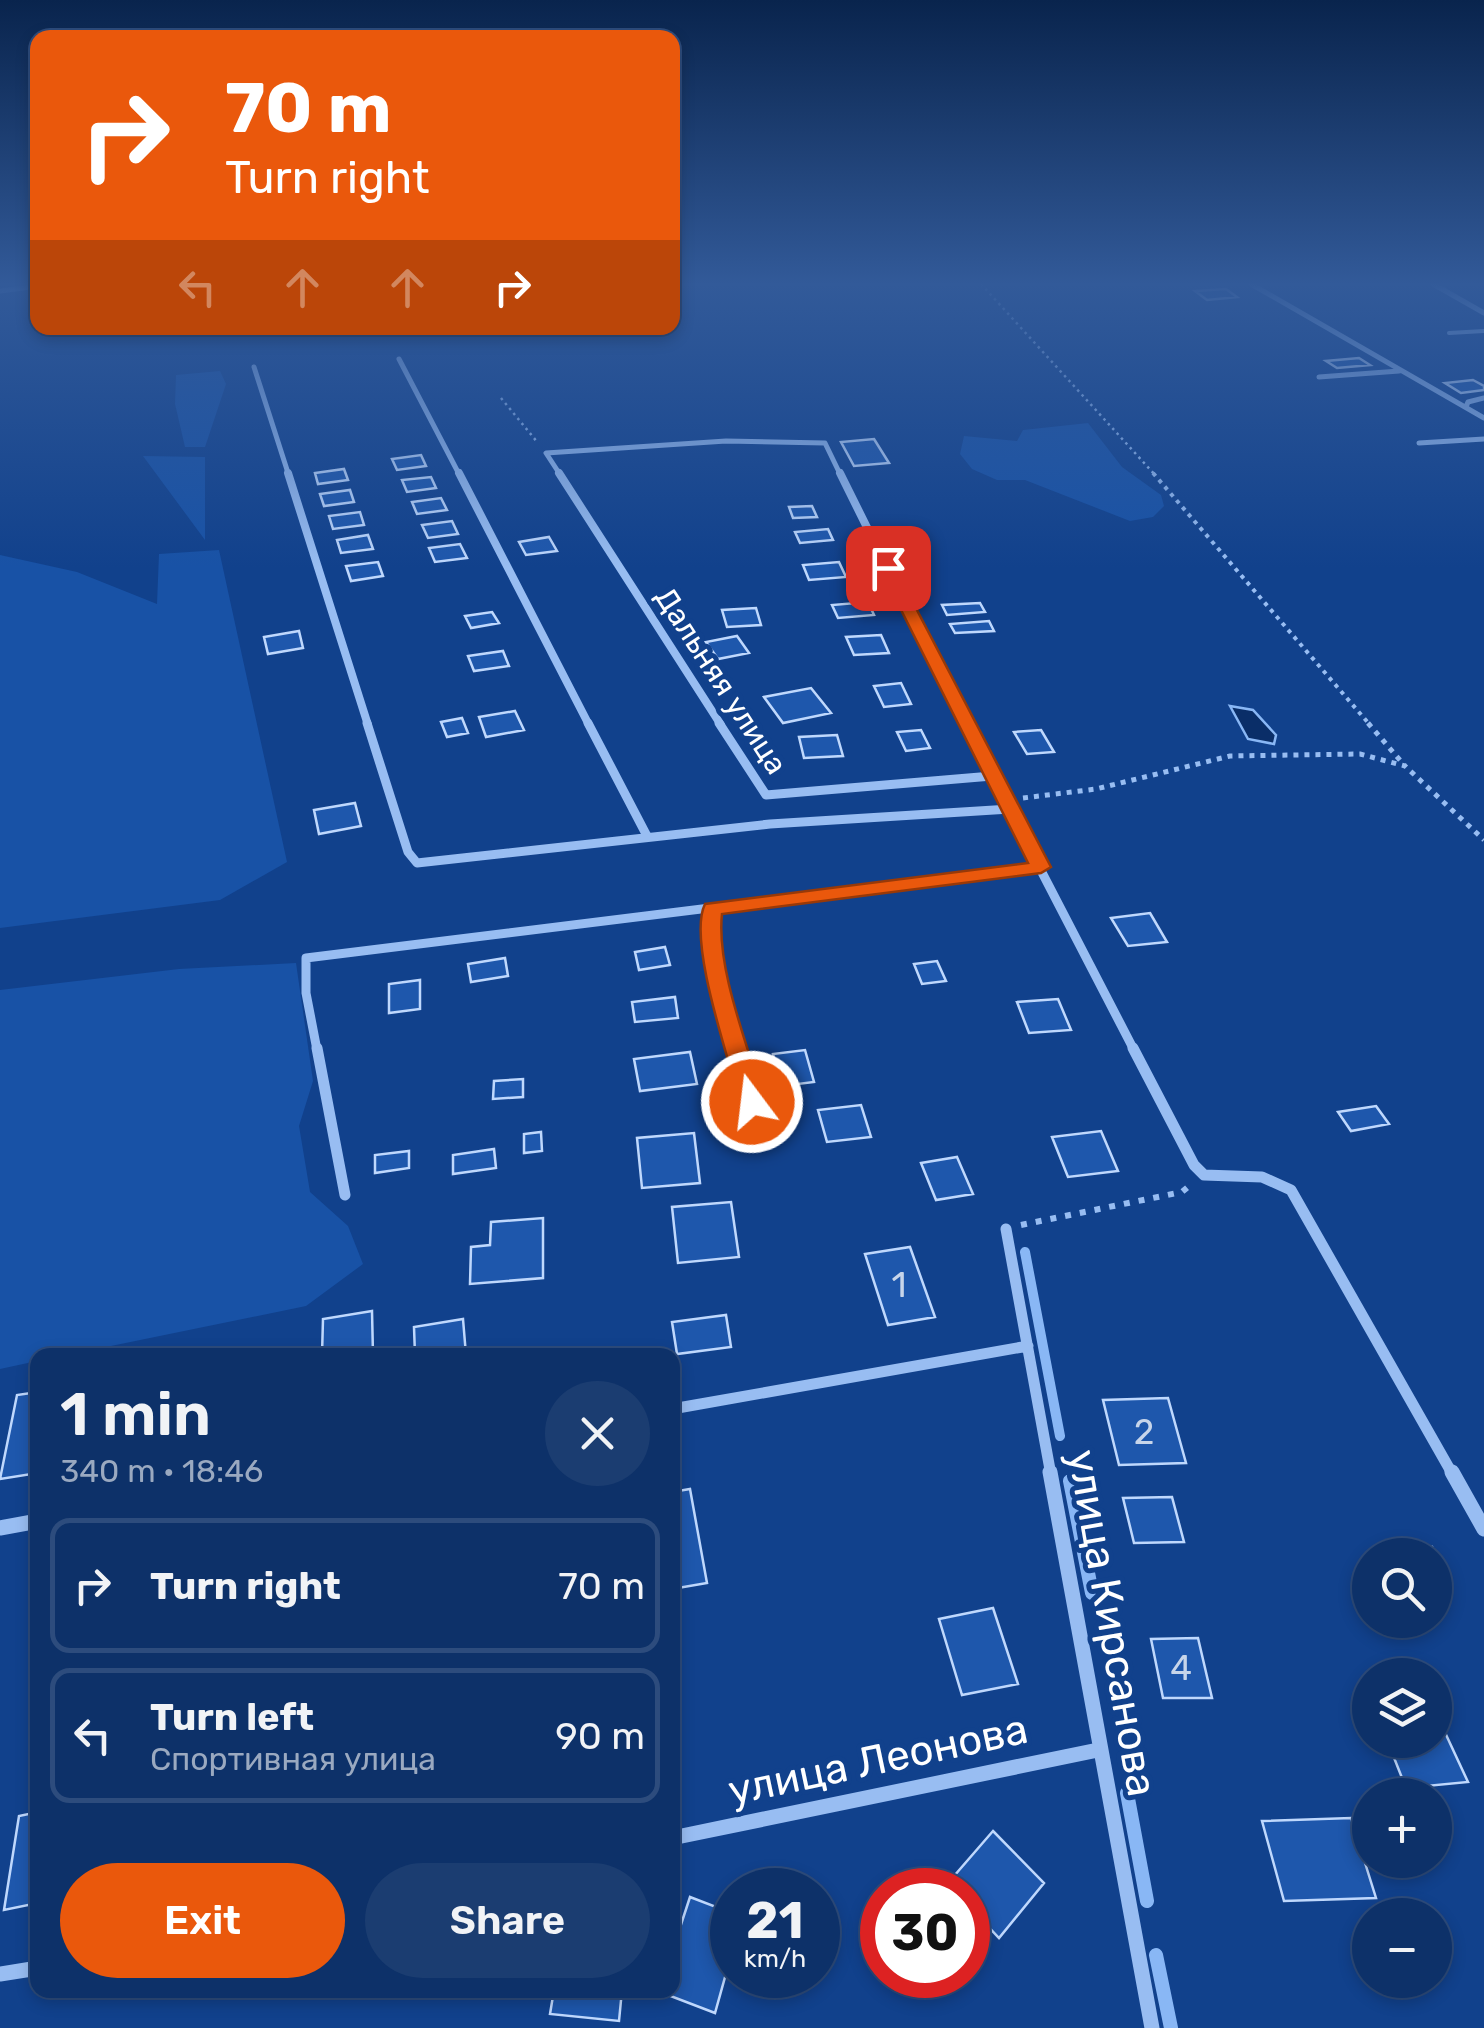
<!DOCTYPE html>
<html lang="en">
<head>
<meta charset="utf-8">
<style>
  body { margin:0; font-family:Rubik,sans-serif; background:#1b3d71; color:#f1f3f6; height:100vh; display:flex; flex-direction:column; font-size:38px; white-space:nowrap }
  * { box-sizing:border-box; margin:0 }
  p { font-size:32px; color:#9aa9c0 }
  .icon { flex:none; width:55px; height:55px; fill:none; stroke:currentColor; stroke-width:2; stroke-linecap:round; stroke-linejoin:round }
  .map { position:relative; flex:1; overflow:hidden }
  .side { position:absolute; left:30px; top:1348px; width:650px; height:650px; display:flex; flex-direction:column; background:#0d3169; border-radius:20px; box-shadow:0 5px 15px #0003,0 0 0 2px #2d4c7d }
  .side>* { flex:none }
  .banner { position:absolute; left:30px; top:30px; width:650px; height:305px; border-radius:20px; box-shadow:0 5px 15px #0003,0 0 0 2px #2d4c7d; background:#ea580c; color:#fff; overflow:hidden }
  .controls { position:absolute; left:1352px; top:1538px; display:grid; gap:20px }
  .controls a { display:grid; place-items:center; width:100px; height:100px; border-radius:50%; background:#0d3169; box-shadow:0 5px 15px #0003,0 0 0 2px #2d4c7d; font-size:50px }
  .speed { position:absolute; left:710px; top:1868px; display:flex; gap:20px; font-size:50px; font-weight:700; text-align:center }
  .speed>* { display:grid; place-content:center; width:130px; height:130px; border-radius:50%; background:#0d3169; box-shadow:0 5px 15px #0003,0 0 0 2px #2d4c7d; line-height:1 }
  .speed small { font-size:25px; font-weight:400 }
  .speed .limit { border:15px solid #d22; background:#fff; color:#111 }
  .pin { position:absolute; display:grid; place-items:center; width:85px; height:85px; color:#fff; margin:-42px; border-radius:20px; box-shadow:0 5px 15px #0006 }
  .me { position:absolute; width:110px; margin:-55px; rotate:345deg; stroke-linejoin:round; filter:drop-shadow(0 0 8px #0008) }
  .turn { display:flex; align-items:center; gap:35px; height:210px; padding:0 30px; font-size:45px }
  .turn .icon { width:130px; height:130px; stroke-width:2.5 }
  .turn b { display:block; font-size:70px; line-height:85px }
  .lanes { display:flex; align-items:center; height:95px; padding:0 30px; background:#0003; justify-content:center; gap:50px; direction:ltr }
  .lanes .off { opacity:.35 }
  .round { display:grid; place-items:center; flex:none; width:105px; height:105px; border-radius:52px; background:#1b3d71 }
  .head { display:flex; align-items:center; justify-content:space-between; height:170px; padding:0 30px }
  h1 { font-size:60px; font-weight:600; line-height:75px }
  .action { display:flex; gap:20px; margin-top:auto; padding:20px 30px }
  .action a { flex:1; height:115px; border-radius:60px; background:#ea580c; color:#fff; font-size:40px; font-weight:600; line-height:115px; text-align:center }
  .action a+a { background:#1b3d71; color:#f1f3f6 }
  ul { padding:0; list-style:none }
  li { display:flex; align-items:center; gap:30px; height:135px; margin:0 20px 15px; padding:0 10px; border:5px solid #2d4c7d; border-radius:20px }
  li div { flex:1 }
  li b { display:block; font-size:38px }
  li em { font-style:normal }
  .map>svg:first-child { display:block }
</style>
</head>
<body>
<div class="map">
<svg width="1484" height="2028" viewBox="0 0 1484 2028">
  <rect width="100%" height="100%" fill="#11418c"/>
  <path fill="#1852a6" d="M220,371L226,384L205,447H185L175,404L176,375Z
    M1088,423L1122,467L1161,495L1164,506L1153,517L1130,521L1025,480H997L972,469L960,454L964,436L1017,441L1023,430Z
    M143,456L205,457V540Z
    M219,550L287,862L220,900L0,928V555L77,572L157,604L159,554Z
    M296,963L313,1081L299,1126L310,1192L348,1226L363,1264L306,1306L67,1355H38L37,1361L0,1369V990L179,969Z"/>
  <path fill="#0a2e68" stroke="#89b7f5" stroke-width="2.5" d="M1230,706L1253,710L1276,735L1274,744L1248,739Z"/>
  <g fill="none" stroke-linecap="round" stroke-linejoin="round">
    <path stroke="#89b7f5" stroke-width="5" d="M0,291L38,286"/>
    <path stroke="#89b7f5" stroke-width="10" d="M1025,1252L1060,1436"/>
    <path stroke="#89b7f5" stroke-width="14" d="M1070,1481L1092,1593
      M1127,1793L1147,1901
      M1156,1955L1171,2028"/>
  </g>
  <path fill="#1e57ac" stroke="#bfd8fd" stroke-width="2.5" d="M1226,289L1237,297L1207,300L1195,291Z
    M1359,358L1370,365L1337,368L1326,361Z
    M1473,380L1484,386V390L1461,393L1445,383Z
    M874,439L889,463L854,466L841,442Z
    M421,455L426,466L397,470L392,459Z
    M344,469L348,480L318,484L315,473Z
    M431,477L436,488L407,492L402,480Z
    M350,490L354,502L324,506L320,494Z
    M441,498L447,510L417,514L412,502Z
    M812,506L817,517L793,518L789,507Z
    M360,512L364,525L333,529L329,516Z
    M452,521L458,534L428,538L422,525Z
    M828,529L833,540L800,543L795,532Z
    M368,535L373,549L341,553L337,540Z
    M549,537L557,551L526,555L519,542Z
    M460,544L467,558L435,562L429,548Z
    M378,562L383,576L351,581L346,566Z
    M839,562L846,577L809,580L803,565Z
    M868,602L874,615L838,618L832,605Z
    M980,603L985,612L947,615L942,605Z
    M756,608L761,625L727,627L722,610Z
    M492,612L499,623L471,628L465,616Z
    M989,621L994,631L955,633L950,624Z
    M299,631L303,648L268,654L264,637Z
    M881,635L889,653L854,655L846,637Z
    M737,636L749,653L718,659L706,642Z
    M503,651L509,666L474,671L468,656Z
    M901,683L911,704L884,707L874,686Z
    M811,688L831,713L783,723L764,697Z
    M515,711L524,730L486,737L479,717Z
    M462,718L468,733L447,737L441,722Z
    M921,730L930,748L906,751L897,732Z
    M1041,730L1054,752L1027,754L1014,732Z
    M837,735L843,756L804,758L799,737Z
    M355,803L361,826L319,834L314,810Z
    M1150,913L1167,942L1128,946L1111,918Z
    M665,947L670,965L639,970L635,952Z
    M505,958L508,976L471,982L468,964Z
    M937,961L946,981L922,984L914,964Z
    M420,980V1009L389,1013V984Z
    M675,997L678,1018L635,1022L632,1002Z
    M1058,999L1071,1030L1029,1033L1017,1002Z
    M805,1050L814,1082L782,1086L773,1054Z
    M690,1052L697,1084L640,1091L634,1059Z
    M523,1079V1097L493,1099L494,1081Z
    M861,1105L871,1137L827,1142L818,1110Z
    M1376,1106L1389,1124L1351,1131L1338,1112Z
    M1101,1131L1118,1171L1068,1177L1052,1137Z
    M541,1132L542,1151L524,1153V1134Z
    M694,1133L700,1183L642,1188L637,1138Z
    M494,1149L496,1168L453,1174V1155Z
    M409,1151V1168L375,1173V1155Z
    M957,1157L973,1194L936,1200L921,1163Z
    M731,1202L739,1257L678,1263L672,1207Z
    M543,1218V1278L470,1284L471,1247L490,1245L491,1222Z
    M910,1247L935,1317L888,1325L865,1254Z
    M372,1311L373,1355H322L323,1319Z
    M726,1315L731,1347L677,1354L672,1322Z
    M463,1319L466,1355H415L414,1327Z
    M38,1392V1473L0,1479L17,1395Z
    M1168,1398L1186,1463L1119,1465L1103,1400Z
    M690,1489L707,1583L672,1589V1492Z
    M1172,1497L1184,1542L1134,1543L1123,1498Z
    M1432,1547L1451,1579L1435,1582V1555H1395Z
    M993,1608L1018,1684L962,1695L939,1619Z
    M1198,1638L1212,1698H1163L1151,1639Z
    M1435,1711L1468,1782L1406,1788L1387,1740H1435Z
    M38,1812V1903L4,1910L19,1816Z
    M1351,1818L1376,1898L1284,1901L1262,1821Z
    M993,1831L1044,1883L999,1938L968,1905V1890H954L948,1883Z
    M690,1897L732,1913V1952L715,2013L660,1992L672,1990V1952Z
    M554,1990H622L619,2021L550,2014Z"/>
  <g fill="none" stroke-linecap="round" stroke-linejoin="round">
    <path stroke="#98bdf2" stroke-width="2.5" stroke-dasharray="2.5 4" stroke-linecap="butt" d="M981,284L1156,476
      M501,398L538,443"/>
    <path stroke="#98bdf2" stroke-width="4" stroke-dasharray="4 5" stroke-linecap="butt" d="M1153,473L1370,725"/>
    <path stroke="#98bdf2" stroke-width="5" stroke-dasharray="5 6" stroke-linecap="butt" d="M1368,723L1405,766
      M1023,798L1096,789L1230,756L1360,754L1405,766L1484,840"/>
    <path stroke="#98bdf2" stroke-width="6" stroke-dasharray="6 9" stroke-linecap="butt" d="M1021,1225L1182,1192L1189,1186"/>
    <path stroke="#98bdf2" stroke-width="4" d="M1449,333L1484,331"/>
    <path stroke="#98bdf2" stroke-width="5" d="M1251,284L1484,418
      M1433,284L1484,313
      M399,359L460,476
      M254,367L289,476
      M1319,377L1399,371
      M1466,407L1468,402L1484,398
      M1419,443L1484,439
      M561,476L546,453L726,441L825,443L841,476"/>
    <path stroke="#98bdf2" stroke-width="8" d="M288,473L368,725
      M459,473L589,725
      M559,473L721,725
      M840,473L965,725"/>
    <path stroke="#98bdf2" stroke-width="9" d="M367,723L408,852L417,863L770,824L1010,809
      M588,723L647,836
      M719,723L766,795L992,776
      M964,723L992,776
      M992,776L1134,1050
      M712,909L713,956L736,1050
      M317,1050L306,993V958L1041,867"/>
    <path stroke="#98bdf2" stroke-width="11" d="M317,1048L345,1195
      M736,1048L752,1102
      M1133,1048L1194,1165L1204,1175L1262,1177L1291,1190L1453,1475
      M1006,1229L1051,1475
      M672,1409L1028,1346"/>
    <path stroke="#98bdf2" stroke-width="15" d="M1050,1472L1152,2028
      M1452,1472L1484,1529
      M0,1528L38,1521
      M672,1838L1098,1750
      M0,1974L38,1968"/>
  </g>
  <linearGradient id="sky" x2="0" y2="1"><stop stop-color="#09244d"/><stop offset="0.5" stop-color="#325a99"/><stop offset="1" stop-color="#325a99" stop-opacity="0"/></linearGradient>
  <rect width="1484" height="568" fill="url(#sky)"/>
  <path fill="#ea580c" stroke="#983908" stroke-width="2.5" d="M888,564L895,568L1051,867L1041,873L722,914C716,969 749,1048 764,1102L752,1110L740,1102C729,1059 687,940 705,904L1028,863L880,568Z"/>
  <g text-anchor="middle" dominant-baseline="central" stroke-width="10" stroke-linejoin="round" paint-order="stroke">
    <g font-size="30" fill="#fff" stroke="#11418c">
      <text transform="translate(721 681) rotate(57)">Дальняя улица</text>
    </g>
    <g font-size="35" fill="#c7d5ea">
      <text x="899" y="1285">1</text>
      <text x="1144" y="1432">2</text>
      <text x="1181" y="1668">4</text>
    </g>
    <g font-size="42" fill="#fff" stroke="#11418c">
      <text transform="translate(1112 1623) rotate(80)">улица Кирсанова</text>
      <text transform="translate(878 1760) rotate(-12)">улица Леонова</text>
    </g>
  </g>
</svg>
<div class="controls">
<a><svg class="icon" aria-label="search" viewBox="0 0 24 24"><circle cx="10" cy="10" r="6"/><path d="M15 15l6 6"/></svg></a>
<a><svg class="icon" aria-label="layers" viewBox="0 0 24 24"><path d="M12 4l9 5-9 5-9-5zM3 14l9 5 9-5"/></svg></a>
<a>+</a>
<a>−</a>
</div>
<div class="speed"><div>21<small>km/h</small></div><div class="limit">30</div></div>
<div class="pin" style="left:888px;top:568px;background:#d93025"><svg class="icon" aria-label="arrive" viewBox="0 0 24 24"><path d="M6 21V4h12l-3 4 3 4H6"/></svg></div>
<svg class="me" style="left:752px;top:1102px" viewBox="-20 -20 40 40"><circle r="17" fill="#ea580c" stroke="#fff" stroke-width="3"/><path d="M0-11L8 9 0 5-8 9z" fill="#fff"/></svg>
<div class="banner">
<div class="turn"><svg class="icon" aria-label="right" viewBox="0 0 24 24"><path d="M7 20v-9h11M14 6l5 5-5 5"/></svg><div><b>70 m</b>Turn right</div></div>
<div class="lanes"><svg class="icon off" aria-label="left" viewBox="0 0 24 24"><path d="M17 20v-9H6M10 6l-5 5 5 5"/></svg><svg class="icon off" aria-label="ahead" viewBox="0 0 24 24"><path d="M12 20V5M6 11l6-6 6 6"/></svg><svg class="icon off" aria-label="ahead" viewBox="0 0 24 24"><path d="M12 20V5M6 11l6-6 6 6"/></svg><svg class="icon" aria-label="right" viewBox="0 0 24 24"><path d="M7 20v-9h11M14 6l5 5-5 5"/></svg></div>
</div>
<section class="side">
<div class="head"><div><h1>1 min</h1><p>340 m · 18:46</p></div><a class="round"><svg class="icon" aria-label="close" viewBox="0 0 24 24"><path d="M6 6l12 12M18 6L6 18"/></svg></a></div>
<ul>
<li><svg class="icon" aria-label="right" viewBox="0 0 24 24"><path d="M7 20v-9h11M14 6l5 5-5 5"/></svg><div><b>Turn right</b></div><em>70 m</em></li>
<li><svg class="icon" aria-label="left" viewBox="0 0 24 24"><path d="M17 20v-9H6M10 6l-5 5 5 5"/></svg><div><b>Turn left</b><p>Спортивная улица</p></div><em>90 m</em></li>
</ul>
<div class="action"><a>Exit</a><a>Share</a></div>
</section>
</div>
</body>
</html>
